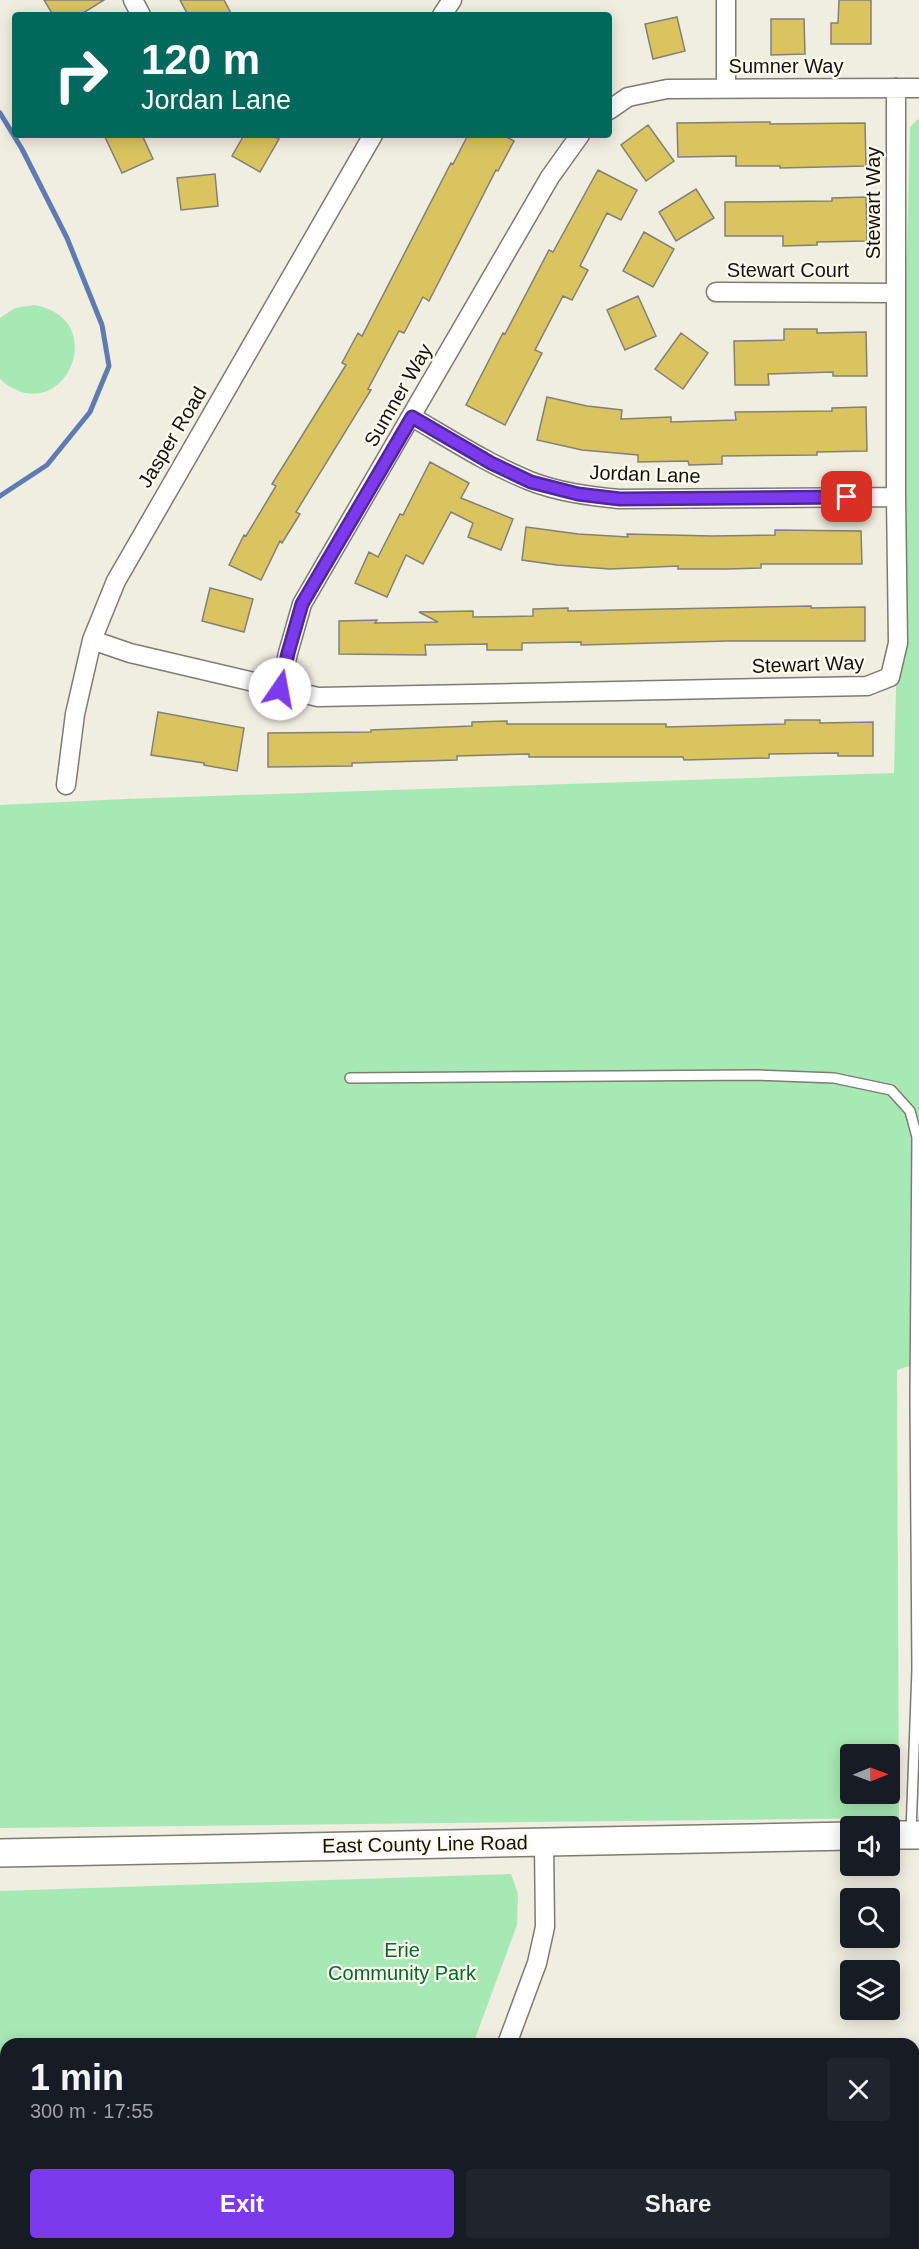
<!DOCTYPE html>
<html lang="en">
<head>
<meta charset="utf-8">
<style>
  body { margin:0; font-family:Helvetica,sans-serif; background:#20242c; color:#f1f3f6; height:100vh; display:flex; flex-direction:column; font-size:22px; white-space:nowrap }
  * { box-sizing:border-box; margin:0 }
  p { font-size:20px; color:#9ea1a6 }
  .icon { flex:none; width:33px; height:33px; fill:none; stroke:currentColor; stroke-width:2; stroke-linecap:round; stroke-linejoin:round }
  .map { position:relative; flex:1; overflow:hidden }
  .sheet { position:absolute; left:0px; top:2038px; width:920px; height:212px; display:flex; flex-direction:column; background:#171b24; border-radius:18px 18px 0 0; box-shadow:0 3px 15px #0003 }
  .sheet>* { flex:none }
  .guide { position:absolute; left:12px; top:12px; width:600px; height:126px; border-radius:6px; box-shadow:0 3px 15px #0003; background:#00695c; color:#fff; overflow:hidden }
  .needle { width:39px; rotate:89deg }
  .tools { position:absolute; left:840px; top:1744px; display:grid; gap:12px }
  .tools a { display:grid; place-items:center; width:60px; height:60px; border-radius:6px; background:#171b24; box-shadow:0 3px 15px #0003; font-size:30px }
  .pin { position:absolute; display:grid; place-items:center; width:51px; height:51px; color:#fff; margin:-26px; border-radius:12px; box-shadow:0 3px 9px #0006 }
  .me { position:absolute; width:66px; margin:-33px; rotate:12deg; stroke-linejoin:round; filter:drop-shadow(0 0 4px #0008) }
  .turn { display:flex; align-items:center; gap:21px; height:126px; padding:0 30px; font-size:27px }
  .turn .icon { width:78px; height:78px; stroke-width:2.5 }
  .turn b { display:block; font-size:42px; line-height:51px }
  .round { display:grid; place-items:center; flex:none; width:63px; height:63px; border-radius:6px; background:#20242c }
  .summary { display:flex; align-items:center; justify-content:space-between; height:102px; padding:0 30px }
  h1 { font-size:36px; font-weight:700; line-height:45px }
  .cta { display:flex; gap:12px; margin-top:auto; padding:12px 30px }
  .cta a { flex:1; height:69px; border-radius:6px; background:#7c3aed; color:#fff; font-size:24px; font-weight:700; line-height:69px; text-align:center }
  .cta a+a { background:#20242c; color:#f1f3f6 }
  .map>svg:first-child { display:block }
</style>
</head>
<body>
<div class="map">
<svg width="919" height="2249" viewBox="0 0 919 2249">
  <rect width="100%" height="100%" fill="#f0ede1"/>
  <path fill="#a7e9b4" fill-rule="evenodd" d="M919,118V1363L897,1370L899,1818L0,1828V805L126,799L894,773L910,127ZM850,1755H890V1794H850Z
    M34,305C115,319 61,434 0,379V318L15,308Z
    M511,1874L518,1894L517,1925L473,2044H6V2244H400L398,2249H0V1891Z"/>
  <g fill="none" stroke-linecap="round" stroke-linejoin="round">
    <path stroke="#5f7cb2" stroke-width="5" d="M0,113L22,149L67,238L102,325L109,366L90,412L47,465L0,496"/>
  </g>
  <path fill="#dac460" stroke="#838176" stroke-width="1.5" d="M44,0H104L80,15H53Z
    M180,0H224L232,15H188Z
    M839,0H871V44H831V23H838Z
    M677,17L685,51L653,59L645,24Z
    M771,19H804L805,54L771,55Z
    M770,122V124L865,123L866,166L780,168V166H736V156L678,157L677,123Z
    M648,125L674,161L646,181L621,145Z
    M104,135H142L153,159L122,173Z
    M244,135H271L279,139L260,172L232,156Z
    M468,135H503L514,141L498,171L496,170L429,301L423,297L404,333L399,331L368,389L371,390L296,512L300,514L282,543L280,541L261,580L229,565L244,535L246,536L276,486L272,484L346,365L342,363L358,333L362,336L451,163L453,164Z
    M598,170L637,190L621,220L607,213L580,266L588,270L572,300L563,296L535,350L542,353L505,425L466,405L503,333L505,334L549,250L553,252Z
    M215,174L218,206L181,210L177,178Z
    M696,189L714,218L676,241L659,212Z
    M866,197L867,241L817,242V245L783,246V236H725V202L832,201V198Z
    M644,232L674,249L653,287L623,271Z
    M638,296L656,336L625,350L607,310Z
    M784,329H817V333L866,332L867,376H833V372L768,374L769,385H735L734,341L784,340Z
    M681,333L708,353L683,389L655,369Z
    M547,397L587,406L622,410L621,419L671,417V422L736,420L735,412L832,411V408L866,407L867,451L817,452V455L722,456V464L689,465L688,461L638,462V455L582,450L537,440Z
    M430,462L469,483L461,498L513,519L501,550L468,537L473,523L451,512L423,564L406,555L387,597L355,583L369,552L378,557L400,514L403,515Z
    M526,527L578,534L628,537L627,534L712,536L775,535V530L861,531L862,564H761V568L726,569H678V566L610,569L557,565L522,560Z
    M210,588L253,599L244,632L202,621Z
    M811,606V608L865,607V641H728L581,645V642L522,643V650H487V644L425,645L426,655L339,654V621L377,620L375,623L438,622L419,612L473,611V617L533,616V609L568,608V611Z
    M158,712L244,728L237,771L204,765V763L151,755Z
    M785,720H820V723L873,722V756H838V753L769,754V758L684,760L683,757H529V754L457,756V760L352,763V766L268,767V733L371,732V730L472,726V722L507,721V724H666V727L785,724Z"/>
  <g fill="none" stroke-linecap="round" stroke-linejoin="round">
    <g stroke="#7e7b70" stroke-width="12">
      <path id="lane" d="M350,1078L758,1075L834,1078L891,1090L910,1111L917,1137L915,1398L917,1670L911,1832"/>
    </g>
    <g stroke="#7e7b70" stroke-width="21">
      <path id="street" d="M133,0L141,15
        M442,15L452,0
        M726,88V0
        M609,110L628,97L667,89L919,88
        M716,292L896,293
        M412,417C450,439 488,464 530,481C558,492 589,496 619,499L896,497
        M92,640L130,653L318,697L867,686L890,677L898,643L896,497V88
        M280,689L288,653L302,604L550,177L580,135
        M66,785L75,714L92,640L116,581L373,135
        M507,2044L537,1963L545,1927L544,1842
        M914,2169H917
        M431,2249L433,2244"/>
    </g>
    <g stroke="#7e7b70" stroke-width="30">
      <path id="secondary" d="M890,1835H919
        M0,1853L850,1836"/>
    </g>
    <use href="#lane" stroke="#fff" stroke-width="9"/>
    <use href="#street" stroke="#fff" stroke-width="18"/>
    <use href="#secondary" stroke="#fff" stroke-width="27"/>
  </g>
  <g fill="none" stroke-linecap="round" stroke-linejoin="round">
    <g stroke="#51269a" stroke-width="15">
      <path id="route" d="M280,689L288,653L302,604L412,417L491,463L531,482L578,494L620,499L847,497"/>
    </g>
    <use href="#route" stroke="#7c3aed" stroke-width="10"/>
  </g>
  <g text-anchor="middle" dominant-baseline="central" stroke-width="4.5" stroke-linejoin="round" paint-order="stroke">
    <g font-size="20" fill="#13120e" stroke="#fdfbee">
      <text x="786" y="66">Sumner Way</text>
      <text transform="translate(873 203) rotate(-90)">Stewart Way</text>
      <text x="788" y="270">Stewart Court</text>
      <text transform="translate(398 395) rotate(-60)">Sumner Way</text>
      <text transform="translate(172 437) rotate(-59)">Jasper Road</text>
      <text transform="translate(645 474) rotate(2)">Jordan Lane</text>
      <text transform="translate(808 664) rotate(-2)">Stewart Way</text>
      <text transform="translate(425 1844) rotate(-1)">East County Line Road</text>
    </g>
    <g font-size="20" fill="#04672d" stroke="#fdfbee">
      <text x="402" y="1950">Erie<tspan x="402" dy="23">Community Park</tspan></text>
    </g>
  </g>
</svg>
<div class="tools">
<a><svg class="needle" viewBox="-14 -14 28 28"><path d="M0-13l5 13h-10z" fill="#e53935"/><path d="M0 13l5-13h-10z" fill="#9ea1a6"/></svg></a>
<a><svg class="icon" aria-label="sound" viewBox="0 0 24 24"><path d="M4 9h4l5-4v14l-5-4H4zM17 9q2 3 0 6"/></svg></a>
<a><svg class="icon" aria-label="search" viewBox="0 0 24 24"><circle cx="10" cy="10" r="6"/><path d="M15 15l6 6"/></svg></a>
<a><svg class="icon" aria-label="layers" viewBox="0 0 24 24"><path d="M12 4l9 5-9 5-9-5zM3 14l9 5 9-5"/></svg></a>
</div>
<div class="pin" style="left:847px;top:497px;background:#d93025"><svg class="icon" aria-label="arrive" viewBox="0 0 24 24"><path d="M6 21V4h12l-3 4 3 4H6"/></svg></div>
<svg class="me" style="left:280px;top:689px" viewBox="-20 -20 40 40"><circle r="19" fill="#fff"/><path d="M0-13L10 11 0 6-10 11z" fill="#7c3aed"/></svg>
<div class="guide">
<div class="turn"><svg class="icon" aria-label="right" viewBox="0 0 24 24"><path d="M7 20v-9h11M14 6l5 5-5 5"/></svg><div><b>120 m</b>Jordan Lane</div></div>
</div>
<section class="sheet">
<div class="summary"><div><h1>1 min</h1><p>300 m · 17:55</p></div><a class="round"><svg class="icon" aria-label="close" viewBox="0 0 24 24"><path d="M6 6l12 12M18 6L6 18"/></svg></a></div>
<div class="cta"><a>Exit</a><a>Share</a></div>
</section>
</div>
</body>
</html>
